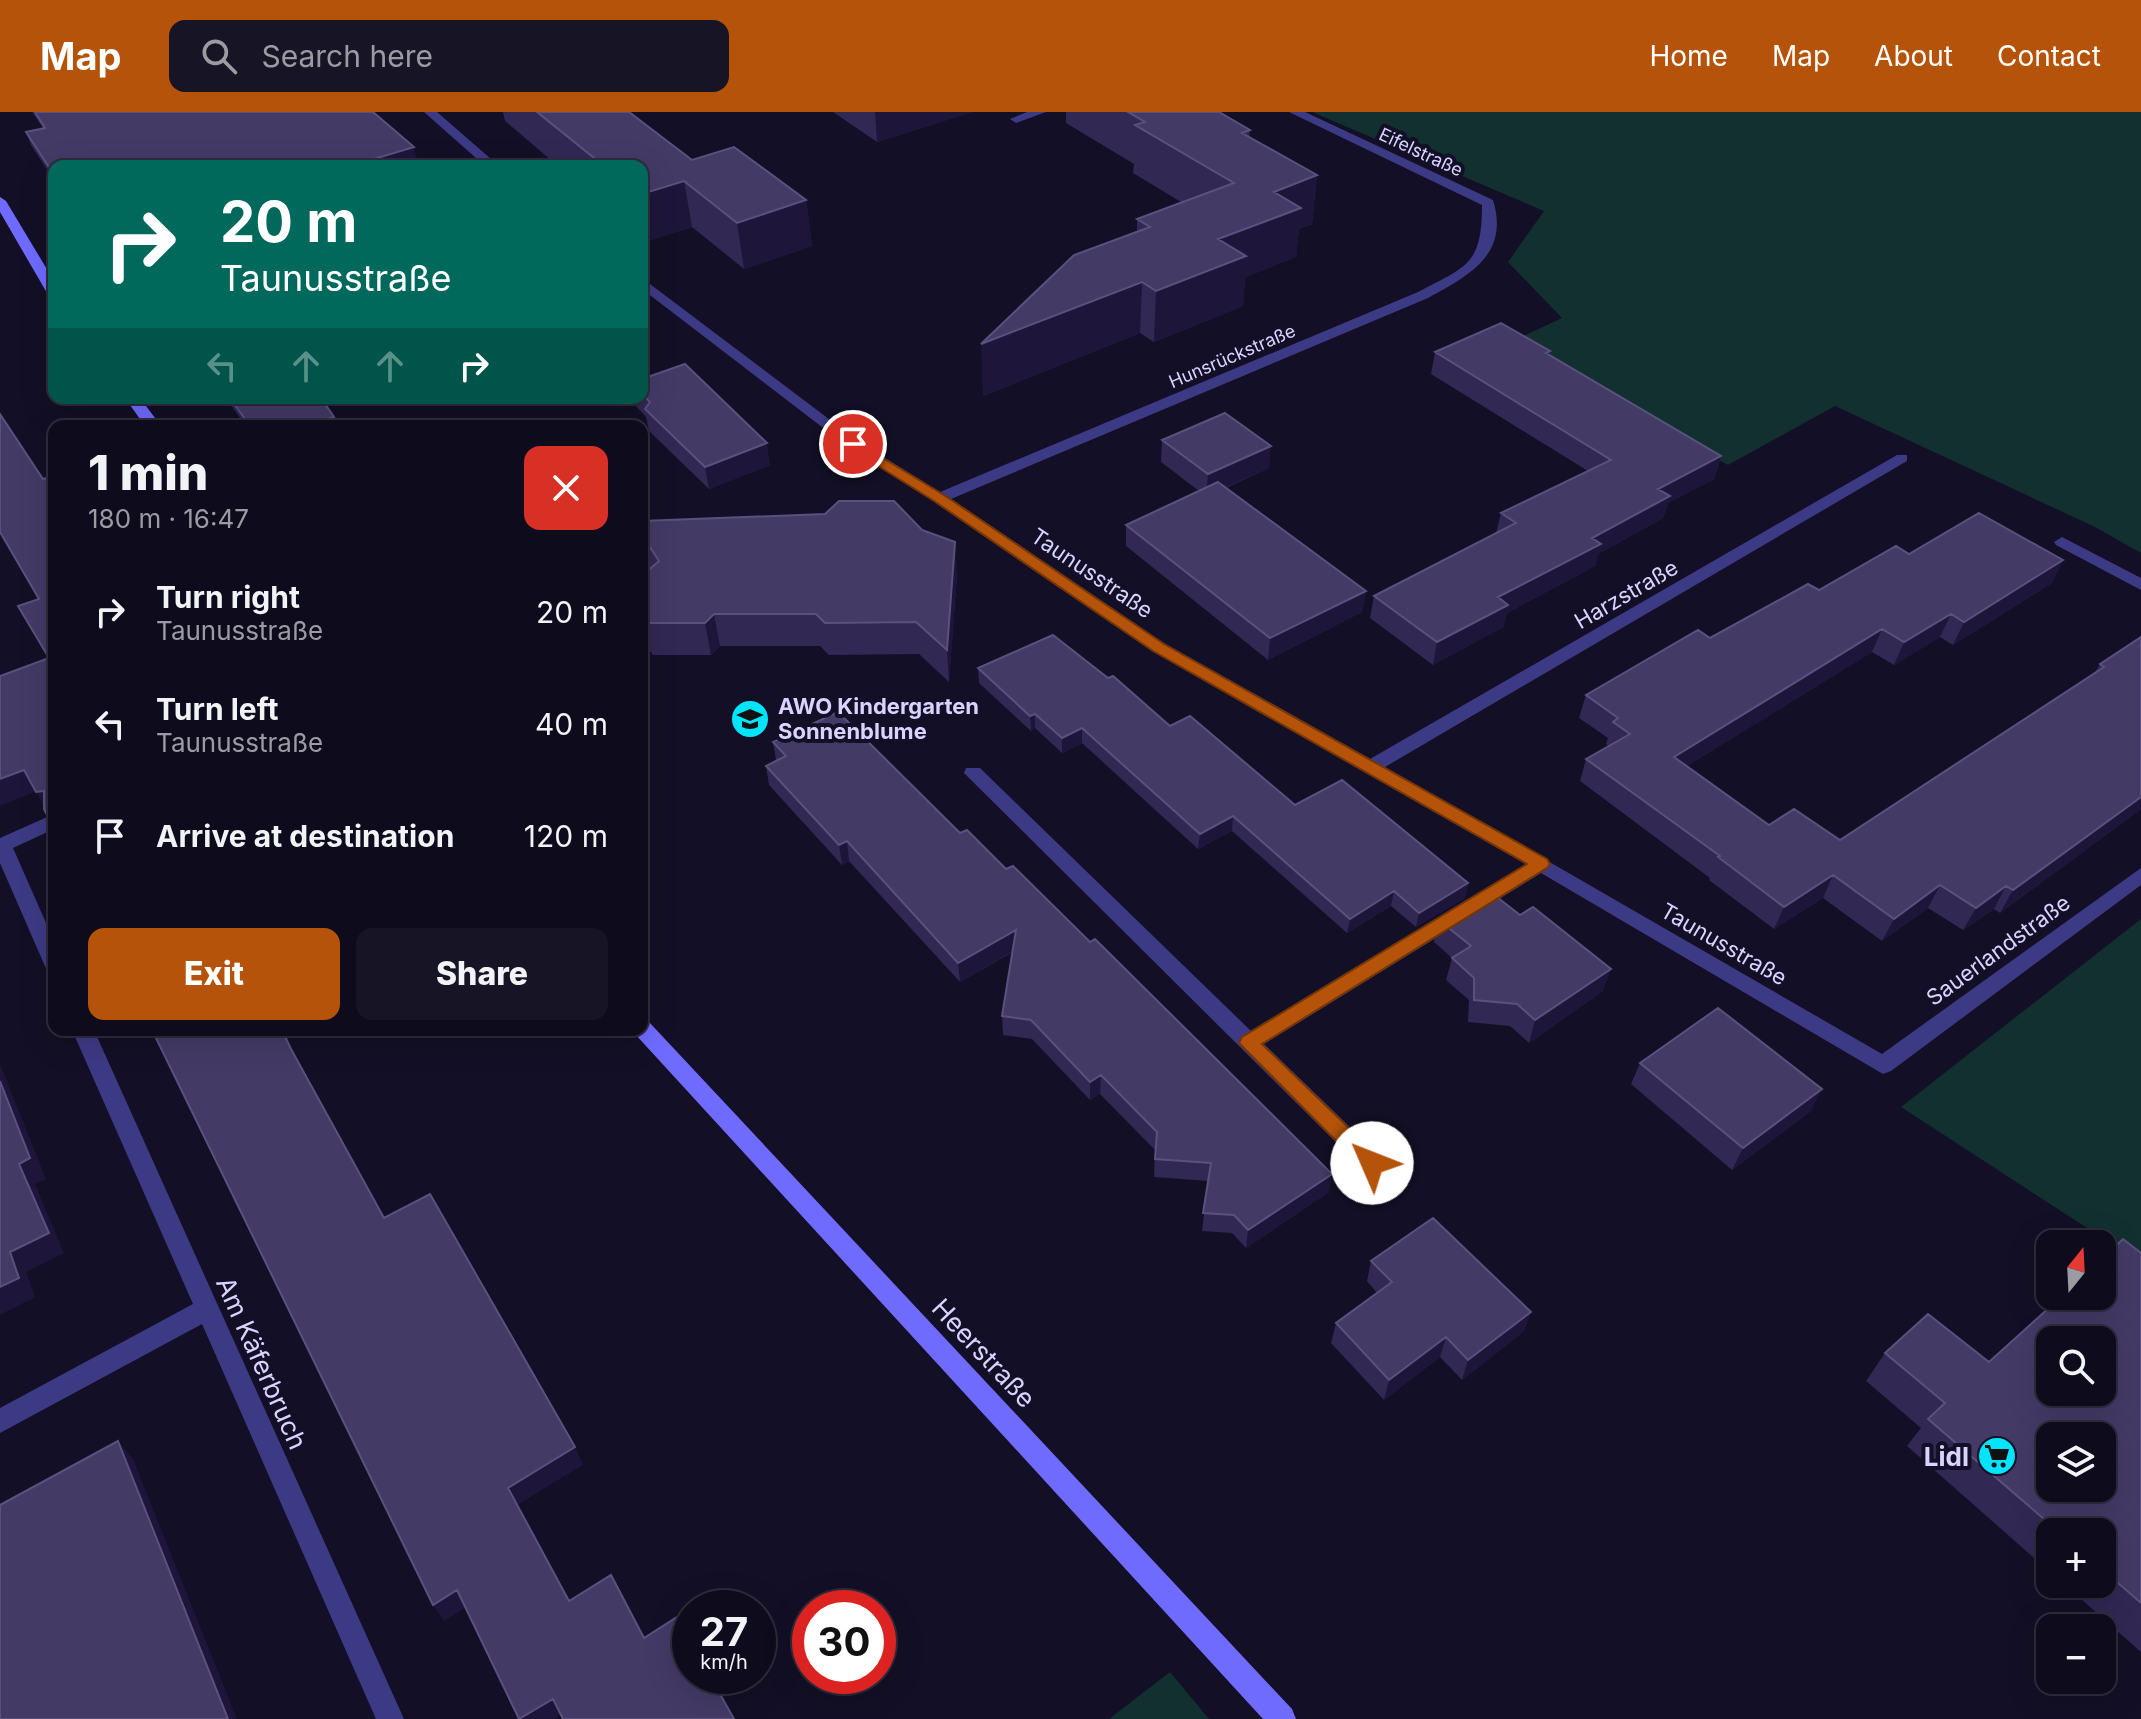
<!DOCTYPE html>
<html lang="en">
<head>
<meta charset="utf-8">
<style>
  body { margin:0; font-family:Inter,sans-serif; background:#171425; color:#f1f3f6; height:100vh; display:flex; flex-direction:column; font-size:30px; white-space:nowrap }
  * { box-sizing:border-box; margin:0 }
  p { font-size:26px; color:#9b9ba3 }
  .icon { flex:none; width:44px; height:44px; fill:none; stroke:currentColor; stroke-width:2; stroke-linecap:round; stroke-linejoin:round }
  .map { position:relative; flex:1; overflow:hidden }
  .details { position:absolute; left:48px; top:308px; width:600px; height:616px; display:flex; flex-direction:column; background:#0e0b1c; border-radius:16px; box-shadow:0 8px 32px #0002,0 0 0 2px #2e2b3b }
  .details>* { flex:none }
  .guide { position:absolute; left:48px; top:48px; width:600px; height:244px; border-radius:16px; box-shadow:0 8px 32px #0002,0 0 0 2px #2e2b3b; background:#00695c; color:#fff; overflow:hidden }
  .needle { width:52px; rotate:18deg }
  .buttons { position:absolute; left:2036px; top:1118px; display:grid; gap:16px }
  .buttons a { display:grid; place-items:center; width:80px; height:80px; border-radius:16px; background:#0e0b1c; box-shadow:0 8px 32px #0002,0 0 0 2px #2e2b3b; font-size:40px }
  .speed { position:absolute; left:672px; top:1478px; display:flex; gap:16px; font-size:40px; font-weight:700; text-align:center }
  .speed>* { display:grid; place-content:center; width:104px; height:104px; border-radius:50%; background:#0e0b1c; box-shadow:0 8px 32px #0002,0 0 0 2px #2e2b3b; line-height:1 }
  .speed small { font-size:20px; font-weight:400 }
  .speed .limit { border:12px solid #d22; background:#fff; color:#111 }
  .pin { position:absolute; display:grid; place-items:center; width:68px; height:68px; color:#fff; margin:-34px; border:4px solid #fff; border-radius:50%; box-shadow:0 2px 8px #0007 }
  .me { position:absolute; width:88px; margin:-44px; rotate:314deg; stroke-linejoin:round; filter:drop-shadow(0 0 6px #0008) }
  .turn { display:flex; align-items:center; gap:28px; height:168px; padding:0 40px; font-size:36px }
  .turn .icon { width:104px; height:104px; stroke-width:2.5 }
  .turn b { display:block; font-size:56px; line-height:68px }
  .lanes { display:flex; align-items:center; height:76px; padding:0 40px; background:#0003; justify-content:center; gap:40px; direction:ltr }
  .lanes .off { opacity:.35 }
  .round { display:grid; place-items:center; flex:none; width:84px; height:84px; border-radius:16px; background:#171425 }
  .summary { display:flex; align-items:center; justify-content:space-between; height:136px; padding:0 40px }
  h1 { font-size:48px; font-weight:800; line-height:60px }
  .button { display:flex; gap:16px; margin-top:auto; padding:16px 40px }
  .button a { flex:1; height:92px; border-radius:16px; background:#b45309; color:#fff; font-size:32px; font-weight:800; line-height:92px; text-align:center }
  .button a+a { background:#171425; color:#f1f3f6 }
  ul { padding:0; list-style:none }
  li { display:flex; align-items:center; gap:24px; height:112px; padding:0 40px }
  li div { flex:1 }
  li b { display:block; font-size:30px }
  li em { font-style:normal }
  header { display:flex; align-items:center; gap:48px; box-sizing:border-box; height:112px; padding:0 40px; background:#b45309; color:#fff }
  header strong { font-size:38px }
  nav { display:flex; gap:44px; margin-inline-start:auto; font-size:28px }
  .search { width:560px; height:72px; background:#171425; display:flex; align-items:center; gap:20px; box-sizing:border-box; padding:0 28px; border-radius:16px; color:#9b9ba3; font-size:30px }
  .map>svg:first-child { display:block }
</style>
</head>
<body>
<header>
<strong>Map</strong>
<div class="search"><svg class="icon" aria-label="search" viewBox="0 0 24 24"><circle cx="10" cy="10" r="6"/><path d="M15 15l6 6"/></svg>Search here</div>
<nav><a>Home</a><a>Map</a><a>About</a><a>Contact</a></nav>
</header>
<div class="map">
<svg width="2141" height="1607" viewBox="0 0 2141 1607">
  <rect width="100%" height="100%" fill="#130f26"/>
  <path fill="#12302f" d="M1312,0H2141V441L2095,415L1835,294L1728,353L1515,228L1562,206L1508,150L1544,99Z
    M2141,807V1151L1901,995Z
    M1170,1560L1209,1607H1109Z"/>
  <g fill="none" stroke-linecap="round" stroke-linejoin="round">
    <path fill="#3d3a85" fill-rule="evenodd" d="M1027,0H1046L1016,11L1010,7Z"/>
    <path fill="#3d3a85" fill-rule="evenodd" d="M424,0H437L499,54H485Z
      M1289,0H1305L1493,88C1510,143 1468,164 1428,186L951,387L1164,531L1370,647L1897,343H1907V349L1385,655L1882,942L2141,756V773L1891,959L1883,962L1541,761L1264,932L1380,1044L1383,1051L1380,1058L1372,1060L1364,1058L964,661L966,656H980L1251,919L1526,752L1152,539L933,389L848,335L642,177V166L858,329L940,380L1418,180C1467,154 1482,153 1482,93Z
      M2062,425L2141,466V478L2056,433L2054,430Z
      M54,702V717L13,736L54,829V860L47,858L44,852L0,751V726Z
      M72,918H94L404,1607H376L202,1212L0,1321V1296L193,1192Z"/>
    <path fill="#6f6bff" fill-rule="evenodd" d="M0,85L6,89L54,169V185L47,181L0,100Z
      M125,286H140L161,314H145Z
      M642,908L649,910L1292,1597L1296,1607H1263L635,922L632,918H642Z"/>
  </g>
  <path fill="#312854" d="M32,0H373L417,48L54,54V68L31,33L26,20L43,16Z
    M503,0H629L692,48L806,88L812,134L744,157L692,115L648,129L642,124V54H558L505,9Z
    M833,0H972L877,30Z
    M1066,0H1219L1250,18L1249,25L1317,63L1312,112L1299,117L1296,145L1245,165L1243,194L1154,230L1140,221L983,284L1137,120V107L1181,90L1133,61L1134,52L1066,11Z
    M1550,239L1549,243L1721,344L1714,367L1668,391L1663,406L1598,442L1595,454L1507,501L1503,515L1433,553L1370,506L1374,484L1496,421L1501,401L1588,359L1431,262L1435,240Z
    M642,267L770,353L709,377L649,319L646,305L635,293L633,286H642Z
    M226,286H320L338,314H246Z
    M1162,328L1269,356L1226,376L1366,479L1362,500L1268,548L1126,434V413L1199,379L1161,350Z
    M642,409L957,462L949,570L919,542L829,543L820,534H720L711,543H653L642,528V464L650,457L642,445Z
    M1909,442L2063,448L2052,471L1953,533L1940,525L1894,553L1872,540L1687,654L1769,713L1840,728L2094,562L2100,552L2141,525V697L2000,801L1994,797L1963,818L1928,796L1882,829L1823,786L1774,817L1709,768L1710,766L1580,669L1586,647L1608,634L1606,632L1608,626L1579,606L1586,583L1710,526L1819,478Z
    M978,556L1170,614L1295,693L1468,771L1465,786L1416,815L1391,794L1347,821L1232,719L1198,737L1082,631L1062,641L1035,616L1031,619L979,571Z
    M773,630L960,721L1329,1080L1246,1136L1232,1121L1202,1119L1208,1069L1154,1065L1155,1038L1100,982L1090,988L1032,927L1003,923L1002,904L1013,840L960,870L849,749L842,753L769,673L766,654L776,648Z
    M1439,808L1603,879L1529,931L1510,914L1468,910L1469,888L1446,868L1452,846L1434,830Z
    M1640,951L1811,999L1732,1058L1631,972Z
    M2141,1141V1540L2064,1472H2102V1420H2050V1460L1907,1334L1921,1316L1866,1269L1885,1241L1989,1250Z
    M1371,1149L1531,1200L1523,1220L1462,1268L1440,1245L1384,1288L1331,1231L1336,1211L1377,1181L1367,1169Z"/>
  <path fill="#1d163a" d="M875,0H972L877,30Z
    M414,35L417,48L398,54H365L364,50Z
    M1317,63L1312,112L1299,117L1296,145L1245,165L1243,194L1154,230L1156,179L1274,80Z
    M684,69L692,115L648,129L642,99V82Z
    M806,88L812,134L744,157L737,111Z
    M1142,170L1140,221L983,284L981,232Z
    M334,305L338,314H326L324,308Z
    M767,331L770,353L709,377L705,355Z
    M1271,334L1269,356L1206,384L1208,362Z
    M1721,344L1714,367L1668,391L1663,406L1598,442L1595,454L1507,501L1503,515L1433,553L1437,530L1498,485L1658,377Z
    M955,430L957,462L949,570L947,538Z
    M2063,448L2052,471L1953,533L1964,510Z
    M1366,479L1362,500L1268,548L1270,526Z
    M714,502L720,534L711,543L705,511Z
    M1951,502L1940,525L1894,553L1904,530Z
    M1882,517L1872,540L1666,667L1674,645Z
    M1035,602V616L1031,619L1030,604Z
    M1082,616V631L1062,641V626Z
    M24,658L37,679L0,694V667Z
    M44,679L48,701L36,680Z
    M2141,685V697L2000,801L2013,778Z
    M1233,704L1232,719L1198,737L1200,722Z
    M847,729L849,749L842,753L839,733Z
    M1833,763L1823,786L1774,817L1784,795Z
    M1468,771L1465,786L1416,815L1419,801Z
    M1940,773L1928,796L1882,829L1894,807Z
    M2006,774L1994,797L1963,818L1976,796Z
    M1394,779L1391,794L1347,821L1350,807Z
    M1016,818L1017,837L960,870L958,851Z
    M1611,857L1603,879L1529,931L1535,908Z
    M0,952L46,1067L35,1072L64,1141L26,1160L35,1185L0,1203V1175L10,1140L19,1052L0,969Z
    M1101,963L1100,982L1090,988V970Z
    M1822,977L1811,999L1732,1058L1743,1036Z
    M1332,1062L1329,1080L1246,1136L1248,1118Z
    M1531,1200L1523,1220L1462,1268L1468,1248Z
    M1446,1225L1440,1245L1384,1288L1389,1268Z
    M118,1329L133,1347L237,1607H228Z
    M575,1335L583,1353L517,1393L508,1376Z
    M457,1478L468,1494L444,1509L433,1493Z
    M553,1587L562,1602L554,1607H521Z"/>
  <path fill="#433a66" stroke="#5a527e" stroke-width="2" fill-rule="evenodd" d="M35,0H373L414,35L364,50L368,54H54V63L26,20L45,16Z
    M537,0H629L692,48L734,35L806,88L737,111L684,69L642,82V54H604Z
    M1128,0H1219L1250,18L1242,21L1317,63L1274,80L1301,96L1218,127L1246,144L1156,179L1142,170L981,232L1074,143L1150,115L1137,107L1234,71L1135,13L1145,10Z
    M1501,211L1550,239L1546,241L1721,344L1658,377L1670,384L1592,426L1601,432L1498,485L1508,493L1437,530L1374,484L1516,411L1501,401L1611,348L1435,240Z
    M685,252L767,331L705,355L645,297L650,290L642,282V267Z
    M230,286H321L334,305L324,308L329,314H250Z
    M1225,301L1271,334L1208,362L1162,328Z
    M0,302L43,367L54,364V717L44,697V679L36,680L24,658L0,667V564L49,546L18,494L39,487L0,420Z
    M1218,370L1366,479L1270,526L1126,413Z
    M839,389H894L922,418L955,430L947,538L916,510L825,511L816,502H714L705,511H645L642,506V464L659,449L642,423V409L825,402Z
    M1979,401L2063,448L1964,510L1951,502L1904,530L1882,517L1674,645L1769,713L1794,697L1840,728L2104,555L2100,552L2141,525V685L2013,778L2006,774L1976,796L1940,773L1894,807L1833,763L1784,795L1718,745L1720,744L1586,647L1630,622L1613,610L1618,606L1586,583L1698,518L1710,526L1808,472L1819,478L1896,434L1909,442Z
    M1053,523L1108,566L1113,564L1170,614L1190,604L1295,693L1342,668L1468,771L1419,801L1394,779L1350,807L1233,704L1200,722L1082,616L1062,626L1035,602L1030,604L978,556Z
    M838,600L960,721L967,718L1006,757L1013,754L1090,830L1095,827L1332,1062L1248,1118L1234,1103L1203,1101L1211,1051L1155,1047L1157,1020L1101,963L1090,970L1031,908L1002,904L1016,818L958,851L847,729L839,733L766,654L786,644L773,630Z
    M1488,778L1520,803L1533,795L1611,857L1535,908L1517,892L1474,888V866L1452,846L1471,834L1439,808Z
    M1718,896L1822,977L1743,1036L1640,951Z
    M152,918H282L291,937L384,1106L430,1082L575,1335L508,1376L569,1489L611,1463L644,1526L677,1505L690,1528V1564H710L734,1607H563L553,1587L519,1607L457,1478L433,1493Z
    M0,969L30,1046L19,1052L49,1121L10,1140L19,1166L0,1175Z
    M1433,1106L1531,1200L1468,1248L1446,1225L1389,1268L1336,1211L1392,1170L1371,1149Z
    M2123,1127L2141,1141V1491L2102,1457V1420H2059L1928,1307L1945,1291L1885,1241L1928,1202L1989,1250L2062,1184H2102V1147ZM2050,1228H2102V1280H2050ZM2050,1324H2102V1376H2050Z
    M118,1329L228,1607H0V1393Z"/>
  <path fill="#b45309" stroke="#753606" stroke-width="2" d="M853,328L944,383L1164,532L1547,747L1550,752L1547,756L1262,932L1379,1045L1382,1051L1379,1057L1372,1060L1364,1057L1239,931L1242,925L1527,752L1153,539L934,389L848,335L846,332Z"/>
  <defs>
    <g id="school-disc" transform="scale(2)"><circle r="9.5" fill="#00e5ff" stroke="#130f26"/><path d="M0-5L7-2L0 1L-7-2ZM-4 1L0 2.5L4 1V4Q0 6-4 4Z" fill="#111"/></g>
    <g id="supermarket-disc" transform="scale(2)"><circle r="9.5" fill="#00e5ff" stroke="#130f26"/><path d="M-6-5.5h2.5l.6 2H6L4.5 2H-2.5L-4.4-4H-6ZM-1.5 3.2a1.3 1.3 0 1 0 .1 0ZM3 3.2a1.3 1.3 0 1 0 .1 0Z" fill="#111"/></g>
  </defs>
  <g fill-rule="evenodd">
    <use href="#school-disc" x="750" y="607"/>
    <use href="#supermarket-disc" x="1997" y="1344"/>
  </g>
  <g text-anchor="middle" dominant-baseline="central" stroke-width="8" stroke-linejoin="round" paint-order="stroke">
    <g font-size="18" fill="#d9d4ff" stroke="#130f26">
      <text transform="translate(1421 40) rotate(25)">Eifelstraße</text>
      <text transform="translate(1232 244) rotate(-23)">Hunsrückstraße</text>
    </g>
    <g font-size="22" fill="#d9d4ff" stroke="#130f26">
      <text transform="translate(1092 461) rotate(34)">Taunusstraße</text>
      <text transform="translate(1626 482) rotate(-30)">Harzstraße</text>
      <text transform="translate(1724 832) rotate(30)">Taunusstraße</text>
      <text transform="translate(1998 838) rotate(-36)">Sauerlandstraße</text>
    </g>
    <g font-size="22" font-weight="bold" fill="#d9d4ff" stroke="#130f26" text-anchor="start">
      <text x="778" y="594">AWO Kindergarten<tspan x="778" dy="25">Sonnenblume</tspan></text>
    </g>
    <g font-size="26" fill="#d9d4ff" stroke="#130f26">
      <text transform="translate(984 1241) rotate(47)">Heerstraße</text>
      <text transform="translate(262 1251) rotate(66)">Am Käferbruch</text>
    </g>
    <g font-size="26" font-weight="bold" fill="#d9d4ff" stroke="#130f26" text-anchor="end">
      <text x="1969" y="1344">Lidl</text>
    </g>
  </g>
</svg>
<div class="buttons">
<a><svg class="needle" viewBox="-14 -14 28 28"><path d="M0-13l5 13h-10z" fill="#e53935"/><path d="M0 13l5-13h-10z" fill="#9b9ba3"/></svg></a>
<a><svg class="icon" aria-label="search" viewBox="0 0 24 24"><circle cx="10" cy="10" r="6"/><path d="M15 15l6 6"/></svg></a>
<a><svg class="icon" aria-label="layers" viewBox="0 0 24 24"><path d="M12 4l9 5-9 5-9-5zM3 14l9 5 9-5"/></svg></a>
<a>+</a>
<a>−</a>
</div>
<div class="speed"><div>27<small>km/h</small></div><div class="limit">30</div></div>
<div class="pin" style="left:853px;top:332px;background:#d93025"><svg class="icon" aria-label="arrive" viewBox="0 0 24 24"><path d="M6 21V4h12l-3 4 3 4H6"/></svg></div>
<svg class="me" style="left:1372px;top:1051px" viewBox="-20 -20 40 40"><circle r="19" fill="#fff"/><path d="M0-13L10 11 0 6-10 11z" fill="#b45309"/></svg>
<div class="guide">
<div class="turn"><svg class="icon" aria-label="right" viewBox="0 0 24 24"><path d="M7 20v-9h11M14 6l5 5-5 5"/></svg><div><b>20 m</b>Taunusstraße</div></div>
<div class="lanes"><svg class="icon off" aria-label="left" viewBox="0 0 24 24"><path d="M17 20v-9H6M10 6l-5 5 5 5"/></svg><svg class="icon off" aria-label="ahead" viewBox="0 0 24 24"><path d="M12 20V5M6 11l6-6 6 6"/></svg><svg class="icon off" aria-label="ahead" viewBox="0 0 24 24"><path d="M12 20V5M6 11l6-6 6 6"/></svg><svg class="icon" aria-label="right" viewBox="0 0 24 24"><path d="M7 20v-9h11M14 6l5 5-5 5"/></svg></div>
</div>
<section class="details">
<div class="summary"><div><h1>1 min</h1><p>180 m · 16:47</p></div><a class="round" style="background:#d93025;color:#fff"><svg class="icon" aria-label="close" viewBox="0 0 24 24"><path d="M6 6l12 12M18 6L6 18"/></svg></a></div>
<ul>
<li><svg class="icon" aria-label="right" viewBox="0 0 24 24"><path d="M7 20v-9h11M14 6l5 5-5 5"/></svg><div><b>Turn right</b><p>Taunusstraße</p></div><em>20 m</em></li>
<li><svg class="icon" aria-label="left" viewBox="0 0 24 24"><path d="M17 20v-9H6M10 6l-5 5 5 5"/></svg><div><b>Turn left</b><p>Taunusstraße</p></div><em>40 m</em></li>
<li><svg class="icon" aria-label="arrive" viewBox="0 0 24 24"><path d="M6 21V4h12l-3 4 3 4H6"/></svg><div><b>Arrive at destination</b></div><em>120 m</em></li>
</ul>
<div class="button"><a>Exit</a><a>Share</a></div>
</section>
</div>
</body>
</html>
